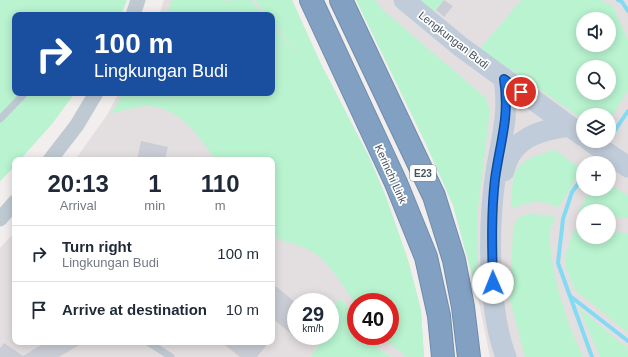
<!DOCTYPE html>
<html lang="en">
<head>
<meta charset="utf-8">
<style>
  body { margin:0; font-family:Helvetica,sans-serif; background:#f2f2f3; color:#1f2937; height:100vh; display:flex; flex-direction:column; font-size:15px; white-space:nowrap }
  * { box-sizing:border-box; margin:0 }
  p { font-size:13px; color:#747a83 }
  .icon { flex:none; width:22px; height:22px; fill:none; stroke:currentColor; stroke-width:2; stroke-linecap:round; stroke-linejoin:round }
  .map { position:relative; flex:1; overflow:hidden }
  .sheet { position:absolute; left:12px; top:157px; width:263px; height:188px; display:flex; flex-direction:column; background:#fff; border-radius:8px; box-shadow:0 2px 10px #0003 }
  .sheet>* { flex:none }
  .hud { position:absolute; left:12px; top:12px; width:263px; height:84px; border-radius:8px; box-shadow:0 2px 10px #0003; background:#1a4fa0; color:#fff; overflow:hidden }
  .fabs { position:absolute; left:576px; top:12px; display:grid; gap:8px }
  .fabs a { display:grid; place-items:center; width:40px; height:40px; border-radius:50%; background:#fff; box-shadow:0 2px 10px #0003; font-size:20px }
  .speed { position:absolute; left:287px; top:293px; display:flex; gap:8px; font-size:20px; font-weight:700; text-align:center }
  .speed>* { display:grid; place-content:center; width:52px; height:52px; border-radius:50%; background:#fff; box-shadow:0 2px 10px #0003; line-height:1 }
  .speed small { font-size:10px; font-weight:400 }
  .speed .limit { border:6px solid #d22; background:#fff; color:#111 }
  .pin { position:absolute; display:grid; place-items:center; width:34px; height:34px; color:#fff; margin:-17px; border:2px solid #fff; border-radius:50%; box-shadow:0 1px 4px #0007 }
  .me { position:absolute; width:44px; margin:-22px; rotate:359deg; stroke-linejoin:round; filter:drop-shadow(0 0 3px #0008) }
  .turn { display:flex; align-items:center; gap:14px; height:84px; padding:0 16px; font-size:18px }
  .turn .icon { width:52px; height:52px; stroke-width:2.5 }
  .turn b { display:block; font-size:28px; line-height:34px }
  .eta { display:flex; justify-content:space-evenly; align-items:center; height:68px; text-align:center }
  .eta b { font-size:24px; font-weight:800; line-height:28px }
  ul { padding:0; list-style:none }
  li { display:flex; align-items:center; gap:12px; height:56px; padding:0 16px; border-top:1px solid #e0e1e3 }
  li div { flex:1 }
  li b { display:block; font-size:15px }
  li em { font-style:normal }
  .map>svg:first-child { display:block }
</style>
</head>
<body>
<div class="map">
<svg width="628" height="357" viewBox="0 0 628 357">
  <rect width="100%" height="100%" fill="#f2eeee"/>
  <path fill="#e3dfe0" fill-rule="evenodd" d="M164,0H292L320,62L369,157L386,197L408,260L421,310L424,357H392L380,350L369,336H390V302H356V318L340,298L330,313V302H296V336H322L320,344L310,357H0V248L15,232V342H272V160H75L107,115L119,93H272V15H159Z
    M372,0H628V357H490L478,297L453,205L426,144L361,10ZM583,19H609V45H583ZM583,67H609V93H583ZM583,115H609V141H583ZM583,163H609V189H583ZM583,211H609V237H583Z"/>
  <path fill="#b9f3d0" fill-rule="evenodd" d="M0,0H127L121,15H15V93H75L52,124L20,160H15V166L0,181Z
    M172,0H224L227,2L230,0H251L264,15H166Z
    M255,0H292L320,62L369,157L386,197L408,260L421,310L424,357H407L380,336H390V302H356V304C343,287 332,265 314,253C309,250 303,246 297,245C288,241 279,242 272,233V160H216C198,136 181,108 148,106C137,106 122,111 111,113L124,93H272V25L303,61L272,22V15H267Z
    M356,0H375L384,11L486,98L490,111L477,217L478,297L453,205L426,144Z
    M419,0H444L434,12Z
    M521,0H600L613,6L628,40V90L609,122V115H583V119L480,49ZM583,19H609V45H583ZM583,67H609V93H583Z
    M555,150L582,169L559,207C538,199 531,201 511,209C512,199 511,187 514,177C518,159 540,154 555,150Z
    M609,184L628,195V218L609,216V211L578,212L591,189H609Z
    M528,214L555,216L549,234L552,261L558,289L570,327L583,357H525L510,300L513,227L519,217Z
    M574,229L583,230V237H609V232L628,233V333L575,290L566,268V254Z
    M340,298L356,318V336H369L380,350L392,357H310L320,344L322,336H330V313Z
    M579,308L628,349V357H600Z"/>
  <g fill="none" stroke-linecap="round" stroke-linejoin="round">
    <path stroke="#83dbf3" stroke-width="4" d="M618,0L622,2L628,11
      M609,139L628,111
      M593,163L599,153
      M583,177L572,192L563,219L558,263L592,357
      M570,296L628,341"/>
  </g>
  <path fill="#cacdd5" d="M444,0L453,6L444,17L436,10Z
    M141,141L168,147L165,160H137Z
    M272,283L296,303V338L272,318Z
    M46,342H84L59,357H0V348L4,343L23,356Z
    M221,342H269L257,357H240Z"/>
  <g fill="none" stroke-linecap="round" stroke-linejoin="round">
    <g stroke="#6d8cae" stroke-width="24">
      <path id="highway" d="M311,0L396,183L426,257L439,316L443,357
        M341,0L434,196L454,260L463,307L469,357"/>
    </g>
    <path stroke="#bec9d2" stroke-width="7" d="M0,119L25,93
      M148,342L171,357"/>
    <path stroke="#bec9d2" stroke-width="15" d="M133,15L138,0
      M50,160L77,125L96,93
      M0,219L15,202"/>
    <path stroke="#c0ccd9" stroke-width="21" d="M404,0L461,47L583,136
      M504,79C510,117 500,142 495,179C488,228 488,310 506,357
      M590,141L628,167
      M504,171C511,138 540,130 569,126"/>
    <use href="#highway" stroke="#82a1c2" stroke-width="22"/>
  </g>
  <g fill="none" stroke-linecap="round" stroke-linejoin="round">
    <g stroke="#114b97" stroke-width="10">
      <path id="route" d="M493,283C492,248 491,214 495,179C500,142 510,118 504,79L521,92"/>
    </g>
    <use href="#route" stroke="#1a73e8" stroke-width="7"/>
  </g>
  <g text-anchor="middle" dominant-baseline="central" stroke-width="3.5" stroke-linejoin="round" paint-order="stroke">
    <rect fill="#fff" stroke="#7d868e" stroke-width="1" x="410" y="165" width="26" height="16" rx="3"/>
    <g font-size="10" font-weight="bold" fill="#45525e">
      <text x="423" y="173">E23</text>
    </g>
    <g font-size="11" fill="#45525e" stroke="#fff">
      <text transform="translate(454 40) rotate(38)">Lengkungan Budi</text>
      <text transform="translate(391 174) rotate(66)">Kerinchi Link</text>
    </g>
  </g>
</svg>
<div class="fabs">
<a><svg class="icon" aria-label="sound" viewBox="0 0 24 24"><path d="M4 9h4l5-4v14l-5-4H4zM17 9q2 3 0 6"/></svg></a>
<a><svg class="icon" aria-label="search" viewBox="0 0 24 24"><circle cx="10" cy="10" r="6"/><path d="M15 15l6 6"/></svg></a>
<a><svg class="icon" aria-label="layers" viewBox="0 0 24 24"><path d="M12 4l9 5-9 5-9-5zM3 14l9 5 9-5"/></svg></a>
<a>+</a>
<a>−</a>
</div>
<div class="speed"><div>29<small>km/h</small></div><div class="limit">40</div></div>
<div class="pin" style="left:521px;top:92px;background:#d93025"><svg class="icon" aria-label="arrive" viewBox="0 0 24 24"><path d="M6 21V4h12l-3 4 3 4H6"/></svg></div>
<svg class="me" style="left:493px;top:283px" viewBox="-20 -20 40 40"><circle r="19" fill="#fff"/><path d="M0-13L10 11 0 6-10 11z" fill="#1a73e8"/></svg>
<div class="hud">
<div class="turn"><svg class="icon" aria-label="right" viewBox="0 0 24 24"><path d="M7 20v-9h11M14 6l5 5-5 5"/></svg><div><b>100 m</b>Lingkungan Budi</div></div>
</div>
<section class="sheet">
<div class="eta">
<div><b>20:13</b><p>Arrival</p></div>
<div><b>1</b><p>min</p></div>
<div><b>110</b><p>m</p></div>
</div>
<ul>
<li><svg class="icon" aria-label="right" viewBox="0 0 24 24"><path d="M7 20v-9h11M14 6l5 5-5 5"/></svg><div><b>Turn right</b><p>Lingkungan Budi</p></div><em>100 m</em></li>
<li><svg class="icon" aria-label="arrive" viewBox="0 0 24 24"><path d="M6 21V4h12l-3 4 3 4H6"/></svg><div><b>Arrive at destination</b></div><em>10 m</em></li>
</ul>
</section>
</div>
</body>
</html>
